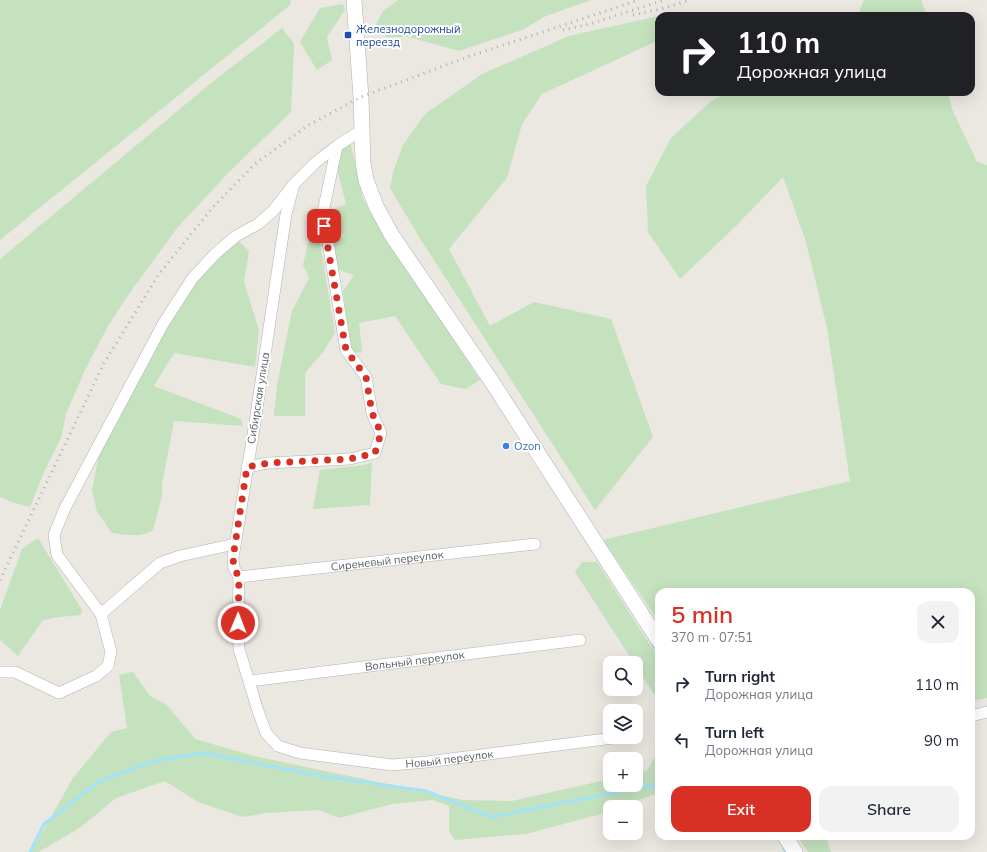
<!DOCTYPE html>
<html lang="en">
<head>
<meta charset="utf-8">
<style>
  body { margin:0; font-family:Mulish,sans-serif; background:#f2f2f3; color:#1f2937; height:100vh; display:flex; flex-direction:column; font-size:15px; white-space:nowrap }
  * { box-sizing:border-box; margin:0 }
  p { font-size:13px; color:#747a83 }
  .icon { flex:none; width:22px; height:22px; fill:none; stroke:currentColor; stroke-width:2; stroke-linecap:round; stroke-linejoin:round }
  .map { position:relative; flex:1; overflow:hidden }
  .panel { position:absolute; left:655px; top:588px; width:320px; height:252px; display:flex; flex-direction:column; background:#fff; border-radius:12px; box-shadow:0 4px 16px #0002 }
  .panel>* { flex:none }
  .top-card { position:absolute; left:655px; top:12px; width:320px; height:84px; border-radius:12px; box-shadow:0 4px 16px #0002; background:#202124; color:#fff; overflow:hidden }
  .controls { position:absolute; left:603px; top:656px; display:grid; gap:8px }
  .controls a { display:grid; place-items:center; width:40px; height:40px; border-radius:8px; background:#fff; box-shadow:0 4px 16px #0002; font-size:20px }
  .pin { position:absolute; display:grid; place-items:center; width:34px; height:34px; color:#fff; margin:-17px; border-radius:8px; box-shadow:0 2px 6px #0006 }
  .me { position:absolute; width:44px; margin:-22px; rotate:1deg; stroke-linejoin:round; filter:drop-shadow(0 0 3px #0008) }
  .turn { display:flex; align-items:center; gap:14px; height:84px; padding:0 16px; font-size:18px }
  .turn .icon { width:52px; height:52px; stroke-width:2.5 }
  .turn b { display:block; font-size:28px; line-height:34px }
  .round { display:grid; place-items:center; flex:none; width:42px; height:42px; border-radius:12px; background:#f2f2f3 }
  .summary { display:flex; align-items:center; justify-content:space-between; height:68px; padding:0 16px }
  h1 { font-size:24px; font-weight:600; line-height:30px; color:#d93025 }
  .primary-button { display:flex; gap:8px; margin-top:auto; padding:8px 16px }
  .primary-button a { flex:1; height:46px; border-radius:12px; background:#d93025; color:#fff; font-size:16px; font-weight:600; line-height:46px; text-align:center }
  .primary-button a+a { background:#f2f2f3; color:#1f2937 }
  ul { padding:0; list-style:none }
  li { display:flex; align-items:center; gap:12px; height:56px; padding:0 16px }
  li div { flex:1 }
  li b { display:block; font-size:15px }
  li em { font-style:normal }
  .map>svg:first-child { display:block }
</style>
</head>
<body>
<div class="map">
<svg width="987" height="852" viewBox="0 0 987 852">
  <rect width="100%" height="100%" fill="#ebe7e1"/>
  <path fill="#c4e2be" d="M0,0H291L290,5L0,240Z
    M398,0H591L546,16L522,30L459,51L409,37H386L375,26L383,11Z
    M864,0H921L927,16H857Z
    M343,4L345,10L327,37L332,60L317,70L300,42L320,8Z
    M659,16V40L542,94L522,124L507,178L449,249L490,326L534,302L611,319L653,437L595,510L421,240L390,188L393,172L403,145L425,114L482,74L569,36Z
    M282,28L294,44L291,112L229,172L178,227L131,291L108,326L84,372L66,414L61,438L44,472L30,507L11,502L0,497V259L211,83Z
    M728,92H948L952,109L977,162L987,165V698L971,701V592H659V622L603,540L850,481L827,328L806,242L783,177L737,225L680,279L648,232L646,186L671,138L711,101Z
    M350,141L363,199L480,380L466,389L441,384L395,316L359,323L362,352L351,353L343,291L354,275L332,268L334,245L345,235L333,230L329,211L346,204L334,157Z
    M309,239L320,242L335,333L323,352L305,373V416H274L277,385L292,311L309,278L303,265Z
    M239,241L249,251L244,282L259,330L255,367L174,353L154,386L241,419L243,426L174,421L162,484V495L153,530C141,538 126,535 112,533L97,512L92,490L99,455L173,314L209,265Z
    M372,462L370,505L313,509L320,470L364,465Z
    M38,538L82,610L81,615L59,617L43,620L18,656L0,640V610L22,549Z
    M582,562H597L659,659V702L636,666V663H634L575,572Z
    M133,672L150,696L167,705L195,739L254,756L463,800L512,801L610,779V785H636V773L647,771L659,749V793L619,807H610V810L601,814L526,834L455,840L449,831V806L433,800L392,804L339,818L319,810L267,813L242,817L198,802L165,781L116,798L81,827L39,852H31L73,778L111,732L127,728L119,675Z
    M797,836H826L831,852H808Z"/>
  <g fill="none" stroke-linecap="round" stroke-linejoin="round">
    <path stroke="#a3e3f9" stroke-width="3" d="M652,644L659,654
      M784,849L786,852
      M30,852L44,824L98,782L153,761L203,753L321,776L426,791L491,817L659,784"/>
    <g stroke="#aeb2b6" stroke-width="12">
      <g id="minor">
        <path id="s1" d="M294,184L286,214L255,422L233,558L234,568L239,577L238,623L239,649L258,711L266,733L278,746L300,753L392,765L427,762L621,737"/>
        <path d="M247,467L268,463L350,459L375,453L381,433L372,413L366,377L346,350L323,212L337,146"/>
        <path id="s2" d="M239,577L535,544"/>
        <path d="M101,614L160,563L180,556L235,544"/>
        <path d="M0,672H15L59,693L96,676L108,666L111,652L101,614L57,555L54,535L65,508L163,324L192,279L214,255L236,236L258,224L273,211L294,184L316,162L337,146L362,130"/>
        <path id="s3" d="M250,681L580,640"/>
        <path d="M971,716L987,712"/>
      </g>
    </g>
    <g stroke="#adb2b5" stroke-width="16">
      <path id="secondary" d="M354,0L361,97L363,163L366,180L376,206L391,234L492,382L659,641
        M785,836L795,852"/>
    </g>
    <use href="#minor" stroke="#fff" stroke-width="11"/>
    <use href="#secondary" stroke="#fff" stroke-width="15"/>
    <path stroke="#afb0b1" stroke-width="3" stroke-dasharray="1 5" stroke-linecap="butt" d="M633,15L661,9L690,0
      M563,30L590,24L664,0
      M0,580L104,363L159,274L213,207L255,164L307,126L361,97L470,56L639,0"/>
  </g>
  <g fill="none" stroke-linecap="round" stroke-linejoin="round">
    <path stroke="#d93025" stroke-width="7" stroke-dasharray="0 12.6" d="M238,623L239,577L234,568L233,558L247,467L268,463L350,459L375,453L381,433L372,413L366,377L346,350L324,226"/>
  </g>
  <rect fill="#1a4fb4" stroke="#fff" stroke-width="1.5" x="344" y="31" width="8" height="8" rx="2"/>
  <circle fill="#3f7fe0" stroke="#fff" stroke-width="1.5" cx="506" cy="446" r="4"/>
  <g text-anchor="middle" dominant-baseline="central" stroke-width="4" stroke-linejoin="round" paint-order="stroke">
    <g font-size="11" fill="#164399" stroke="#fff" text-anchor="start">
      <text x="356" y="29">Железнодорожный<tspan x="356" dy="13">переезд</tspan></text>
    </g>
    <g font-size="11" fill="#595e61" stroke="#fff">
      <text transform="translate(258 398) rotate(-81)">Сибирская улица</text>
      <text stroke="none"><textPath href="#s2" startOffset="149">Сиреневый переулок</textPath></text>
      <text stroke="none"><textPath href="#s3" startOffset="166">Вольный переулок</textPath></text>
      <text stroke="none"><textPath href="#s1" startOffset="751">Новый переулок</textPath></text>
    </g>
    <g font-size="11" fill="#366cbe" stroke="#fff" text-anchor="start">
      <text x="514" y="446">Ozon</text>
    </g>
  </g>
</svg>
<div class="controls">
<a><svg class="icon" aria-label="search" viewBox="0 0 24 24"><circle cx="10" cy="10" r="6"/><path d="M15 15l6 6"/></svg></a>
<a><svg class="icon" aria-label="layers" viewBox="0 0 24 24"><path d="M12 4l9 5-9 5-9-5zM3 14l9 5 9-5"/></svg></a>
<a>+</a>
<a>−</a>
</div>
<div class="pin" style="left:324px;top:226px;background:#d93025"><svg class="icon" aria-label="arrive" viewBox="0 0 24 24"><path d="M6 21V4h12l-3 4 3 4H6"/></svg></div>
<svg class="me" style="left:238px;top:623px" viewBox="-20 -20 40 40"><circle r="17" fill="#d93025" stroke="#fff" stroke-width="3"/><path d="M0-11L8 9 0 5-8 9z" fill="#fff"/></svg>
<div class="top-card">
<div class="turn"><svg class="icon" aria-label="right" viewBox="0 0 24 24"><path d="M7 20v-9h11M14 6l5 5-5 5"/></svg><div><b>110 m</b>Дорожная улица</div></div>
</div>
<section class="panel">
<div class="summary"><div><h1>5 min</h1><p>370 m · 07:51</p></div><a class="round"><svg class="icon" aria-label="close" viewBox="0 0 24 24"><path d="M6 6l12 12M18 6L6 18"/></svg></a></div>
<ul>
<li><svg class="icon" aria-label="right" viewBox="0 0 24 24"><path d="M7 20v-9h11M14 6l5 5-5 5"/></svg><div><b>Turn right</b><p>Дорожная улица</p></div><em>110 m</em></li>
<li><svg class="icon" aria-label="left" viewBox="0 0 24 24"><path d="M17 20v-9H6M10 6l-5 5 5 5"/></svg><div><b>Turn left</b><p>Дорожная улица</p></div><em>90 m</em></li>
</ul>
<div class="primary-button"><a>Exit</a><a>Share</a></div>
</section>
</div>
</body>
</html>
